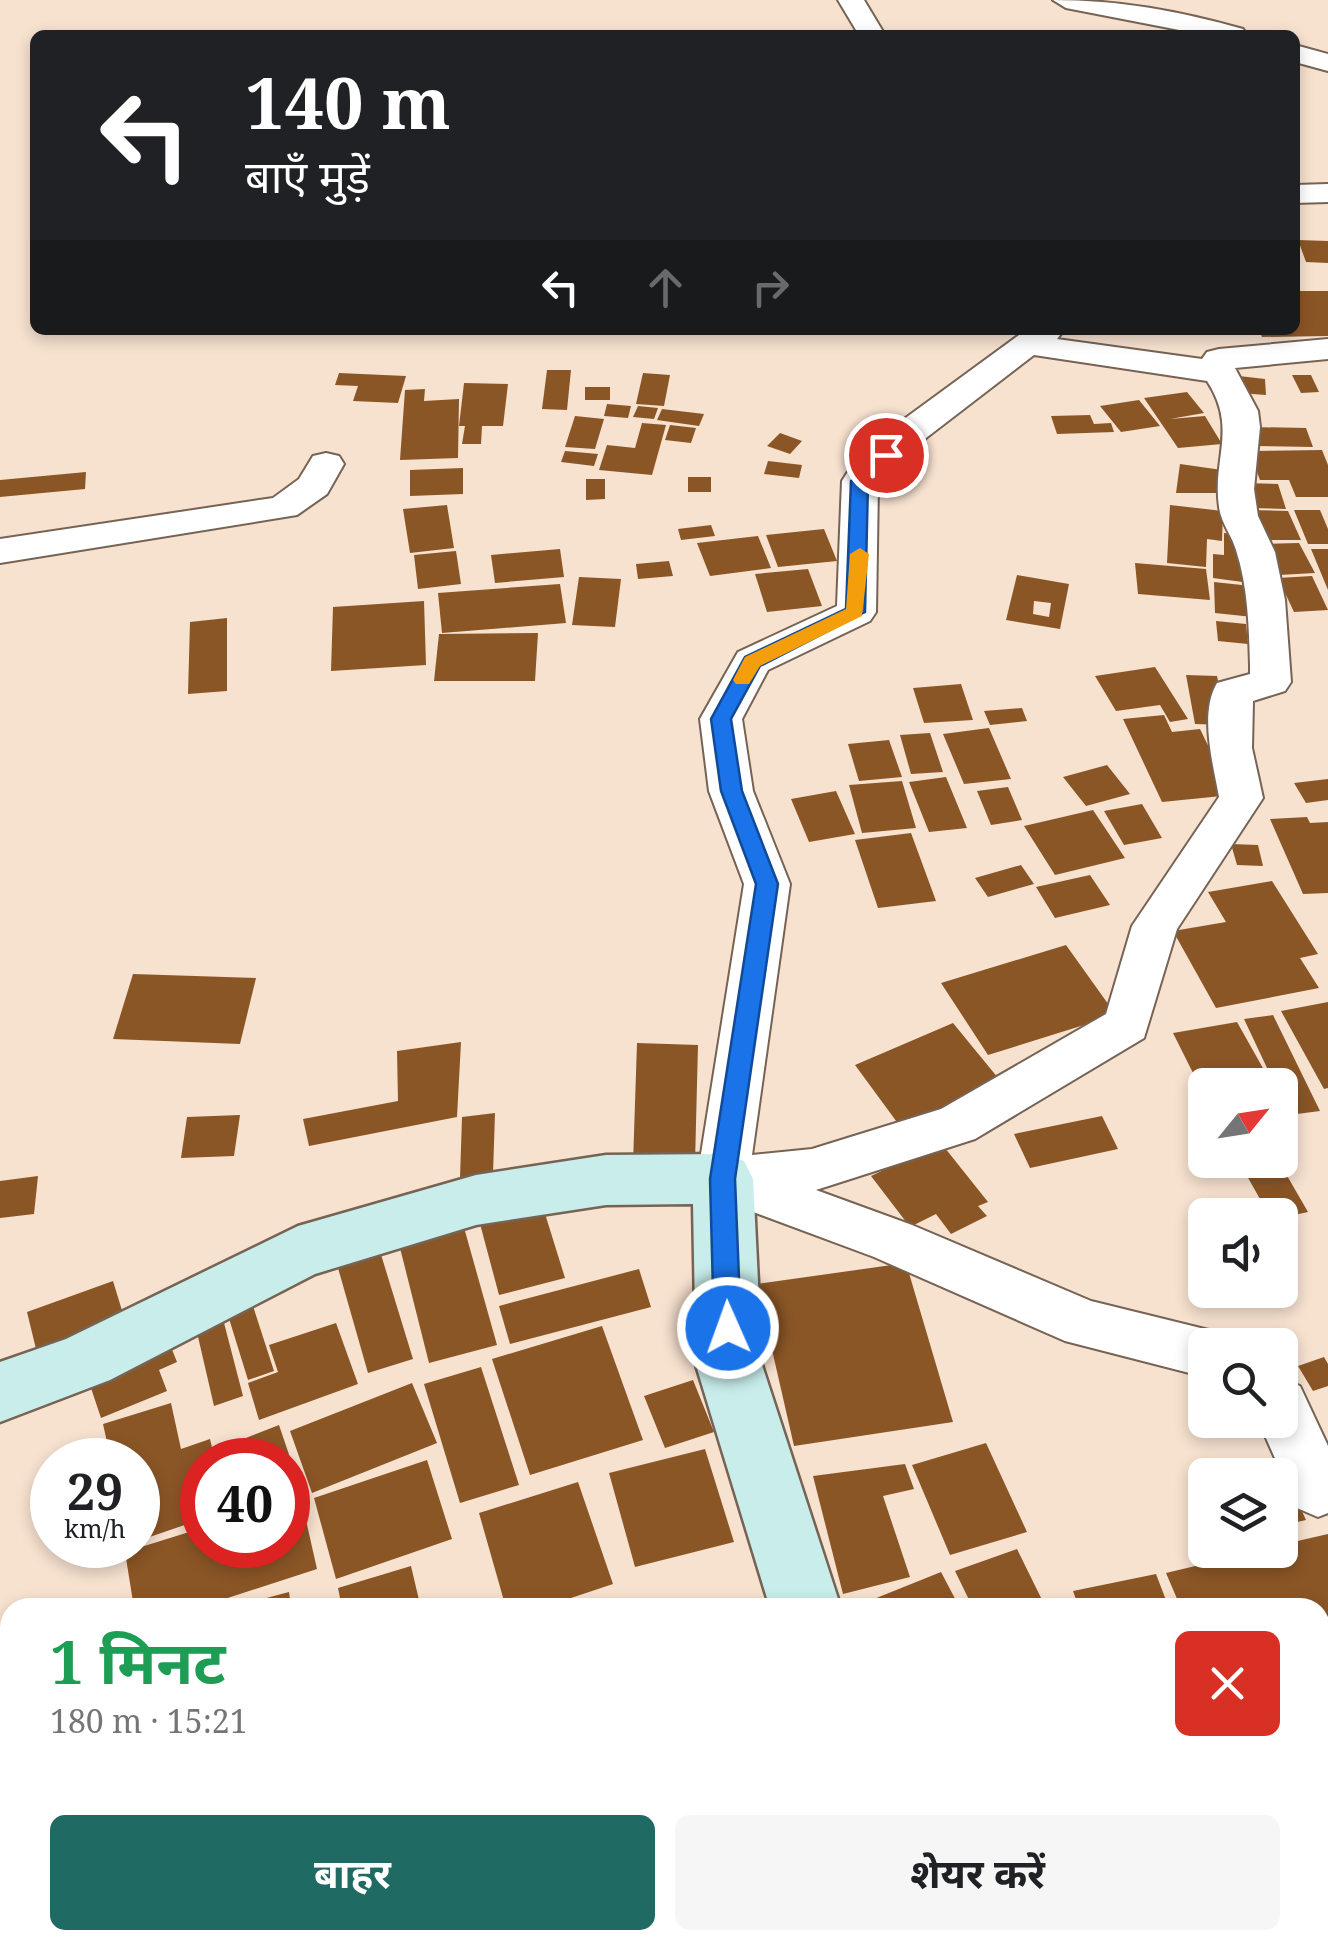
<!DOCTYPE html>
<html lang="hi">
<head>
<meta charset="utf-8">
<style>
  body { margin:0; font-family:"Noto Serif","Noto Sans Devanagari",serif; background:#f6f6f6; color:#202124; height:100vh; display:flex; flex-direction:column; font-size:38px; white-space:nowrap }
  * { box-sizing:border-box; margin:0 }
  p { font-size:32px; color:#757577 }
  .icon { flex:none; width:55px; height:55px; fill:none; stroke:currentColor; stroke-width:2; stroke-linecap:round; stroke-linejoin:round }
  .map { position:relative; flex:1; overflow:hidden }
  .side { position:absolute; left:0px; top:1598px; width:1330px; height:352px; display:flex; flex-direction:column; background:#fff; border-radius:30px 30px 0 0; box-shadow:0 5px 15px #0003 }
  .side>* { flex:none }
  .top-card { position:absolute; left:30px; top:30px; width:1270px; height:305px; border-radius:15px; box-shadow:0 5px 15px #0003; background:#202124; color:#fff; overflow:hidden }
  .needle { width:65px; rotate:60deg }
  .controls { position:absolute; left:1188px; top:1068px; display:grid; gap:20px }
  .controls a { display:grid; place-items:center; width:110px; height:110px; border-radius:15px; background:#fff; box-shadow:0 5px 15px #0003; font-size:50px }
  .speed { position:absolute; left:30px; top:1438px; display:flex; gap:20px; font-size:50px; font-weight:700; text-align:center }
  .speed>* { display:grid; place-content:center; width:130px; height:130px; border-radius:50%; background:#fff; box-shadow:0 5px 15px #0003; line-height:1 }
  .speed small { font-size:25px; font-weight:400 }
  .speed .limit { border:15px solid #d22; background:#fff; color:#111 }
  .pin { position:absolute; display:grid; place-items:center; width:85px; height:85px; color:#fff; margin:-42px; border:5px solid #fff; border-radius:50%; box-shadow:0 2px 10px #0007 }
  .me { position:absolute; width:110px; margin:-55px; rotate:358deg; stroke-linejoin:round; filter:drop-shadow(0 0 8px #0008) }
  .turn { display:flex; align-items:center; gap:35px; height:210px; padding:0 50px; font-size:45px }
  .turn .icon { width:130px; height:130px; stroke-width:2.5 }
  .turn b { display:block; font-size:70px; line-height:85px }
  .lanes { display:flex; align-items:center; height:95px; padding:0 50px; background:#0003; justify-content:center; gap:50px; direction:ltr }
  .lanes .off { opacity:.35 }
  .round { display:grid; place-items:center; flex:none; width:105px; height:105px; border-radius:15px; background:#f6f6f6 }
  .summary { display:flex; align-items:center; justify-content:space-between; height:170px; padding:0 50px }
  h1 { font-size:60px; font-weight:700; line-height:75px; color:#1e9e55 }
  .cta { display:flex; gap:20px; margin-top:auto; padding:20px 50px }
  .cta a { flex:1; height:115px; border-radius:15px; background:#206a64; color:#fff; font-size:40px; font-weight:700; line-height:115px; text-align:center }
  .cta a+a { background:#f6f6f6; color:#202124 }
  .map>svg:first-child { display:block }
</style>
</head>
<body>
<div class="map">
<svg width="1328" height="1948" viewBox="0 0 1328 1948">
  <rect width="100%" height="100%" fill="#f7e1cf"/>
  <path fill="#8b5626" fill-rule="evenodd" d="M1298,240L1328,241V263L1306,262Z
    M1295,291H1328V336L1262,337L1259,330H1295Z
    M547,370H571L567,410L542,409Z
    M339,373L406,376L398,403L353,401L358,386L335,385Z
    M643,373L670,375L664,406L636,404Z
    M1292,375H1311L1319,392L1301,393Z
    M1239,376L1265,379L1266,395L1239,393Z
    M464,383L508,384L503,426H482L481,444H462L465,426H459Z
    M585,387H610V400H585Z
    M425,389L424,401L459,399L458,458L400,460L405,390Z
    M1187,392L1204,413L1170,419L1205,416L1222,444L1178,448L1144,398Z
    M1139,400L1160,426L1121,432L1100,406Z
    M607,404L631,406L628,418L604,416Z
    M638,406L658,408L654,419L633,417Z
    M662,409L704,414L699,426L657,420Z
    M1090,415L1094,424L1111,423L1114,432L1057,434L1051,416Z
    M575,416L604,419L595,449L565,447Z
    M642,423L666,425L652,475L599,470L607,445L635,448Z
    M670,425L696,428L691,443L665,440Z
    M1249,427L1306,428L1313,447L1255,446Z
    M780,433L802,441L790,454L767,446Z
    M1322,450L1328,465V497H1296L1289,480H1260L1249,451Z
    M565,451L598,454L594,466L561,462Z
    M768,461L802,465L799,478L764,474Z
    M1180,464L1222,470L1221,493H1176Z
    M463,468V494L410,496V470Z
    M86,472L85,489L0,497V480Z
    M688,477H711V492H688Z
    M586,479H605V499L586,500Z
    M1244,483L1278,484L1286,509L1252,508Z
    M447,505L454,548L410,553L403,509Z
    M1170,505L1223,511L1222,541L1207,539L1206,567L1167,563Z
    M1248,510L1288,511L1301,540H1261Z
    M1294,510H1320L1328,529V544H1308Z
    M711,525L715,536L681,540L678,529Z
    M824,529L837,561L778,567L766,535Z
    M1224,533L1249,536L1250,583L1213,578V554L1224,555Z
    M758,536L771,568L710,576L697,543Z
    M1299,543L1315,573L1279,575L1264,544Z
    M560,549L564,577L495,583L491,555Z
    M1311,549H1328V590Z
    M456,551L461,584L418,589L414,555Z
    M669,561L673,576L638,579L636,564Z
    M1135,563L1206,569L1210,600L1138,594Z
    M808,569L822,606L767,612L755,574Z
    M1017,575L1069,584L1060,629L1006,620ZM1034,601L1051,603L1049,617L1033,614Z
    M1312,576L1328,610L1294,612L1278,578Z
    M579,577L621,579L615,627L572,625Z
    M1214,582L1251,586L1253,617L1215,613Z
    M560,584L566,623L442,633L438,593Z
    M424,601L426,665L331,671L333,607Z
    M227,618V691L188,694L190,622Z
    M1216,621L1246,624L1248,644L1218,641Z
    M538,633L535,681H434L439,634Z
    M1155,667L1188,719L1170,722L1160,705L1116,711L1095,676Z
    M1186,675L1217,676L1227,725L1195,724Z
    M961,684L973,720L924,723L913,688Z
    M1022,708L1027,721L990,725L984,711Z
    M1164,715L1172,732L1200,729L1232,795L1162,802L1123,719Z
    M989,728L1011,779L964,784L943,734Z
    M930,733L943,772L911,774L900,735Z
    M889,740L902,777L859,781L848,744Z
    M1107,765L1130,794L1086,806L1063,777Z
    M946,777L967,828L929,832L909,782Z
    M1328,779V800L1306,803L1294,783Z
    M902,781L916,828L862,833L849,785Z
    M1008,787L1022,820L991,825L977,791Z
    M836,791L855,834L809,842L791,799Z
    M1142,804L1162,838L1124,845L1104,811Z
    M1093,810L1125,858L1055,875L1024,826Z
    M1307,817L1310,823L1328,822V893L1303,894L1270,819Z
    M911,833L936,901L878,908L855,840Z
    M1231,844L1258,845L1263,866L1237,865Z
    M1021,865L1034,884L988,897L975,878Z
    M1090,875L1110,905L1055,918L1036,887Z
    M1272,881L1318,954L1300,958L1319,988L1216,1008L1173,931L1226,922L1208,892Z
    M1066,945L1116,1015L988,1055L941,983Z
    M133,974L256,978L240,1044L113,1039Z
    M1328,1002V1088L1324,1089L1281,1011Z
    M1273,1015L1320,1111L1289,1115L1280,1096V1085H1275L1244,1019Z
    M1237,1022L1264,1070L1239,1075L1244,1085H1226L1223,1079L1198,1083L1173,1033Z
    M953,1023L1003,1084L902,1129L855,1065Z
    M461,1042L457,1117L309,1146L303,1119L398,1101L397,1051Z
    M637,1043L698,1045L695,1163L633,1164Z
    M495,1113L493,1174L460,1178L462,1117Z
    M240,1115L234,1156L181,1158L187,1117Z
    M1102,1116L1118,1149L1030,1168L1014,1134Z
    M941,1143L988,1202L978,1206L987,1216L951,1234L936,1214L910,1227L871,1176Z
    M1238,1160H1278L1308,1212L1280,1218V1215H1269Z
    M38,1176L34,1214L0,1218V1181Z
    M542,1204L565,1278L499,1295L479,1220Z
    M463,1224L497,1345L429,1363L398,1240Z
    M379,1248L413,1359L368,1373L336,1261Z
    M906,1263L953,1422L794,1446L757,1284Z
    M639,1269L651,1307L510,1344L499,1306Z
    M113,1281L124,1317L36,1349L27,1312Z
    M252,1303L274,1371L248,1380L227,1312Z
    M223,1319L243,1396L214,1406L196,1328Z
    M336,1323L358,1384L259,1420L248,1383L278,1372L269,1345Z
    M602,1326L643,1440L530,1475L492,1359Z
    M169,1342L177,1362L159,1370L167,1391L101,1418L87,1376Z
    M1324,1357L1328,1364V1386L1313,1391L1298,1366Z
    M481,1367L519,1485L460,1503L424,1384Z
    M693,1380L714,1432L665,1448L644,1396Z
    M412,1383L437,1443L312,1493L290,1431Z
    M171,1403L181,1449L210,1439L215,1460H202V1519L138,1541V1460H111L103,1424Z
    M279,1425L299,1484L288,1489V1460H233L228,1445Z
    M986,1443L1027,1532L950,1555L912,1465Z
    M705,1449L734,1542L635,1567L609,1473Z
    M427,1460L452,1539L336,1579L314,1498Z
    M905,1464L914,1489L883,1496L910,1577L843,1594L813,1476Z
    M1282,1468L1306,1520L1280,1526V1475H1254Z
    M578,1482L613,1584L541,1608H506L479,1513Z
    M301,1498L317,1569L197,1608H134L125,1552L202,1528V1545H288V1502Z
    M1328,1534V1617L1320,1619V1608H1181L1166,1573L1262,1550H1280V1545Z
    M1017,1549L1046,1608H973L955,1571Z
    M411,1566L419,1600L393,1608H342L338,1588Z
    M941,1572L960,1608H854V1607Z
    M1156,1574L1169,1608H1079L1073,1591Z
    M289,1592L291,1608H243V1604Z
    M1328,1691V1846L1320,1848V1693Z
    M583,1940H672L675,1948H585Z"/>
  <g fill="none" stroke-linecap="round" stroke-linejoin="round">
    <g stroke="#766354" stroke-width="4">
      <path id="street" d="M838,0H864L885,35H859Z
        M1053,0C1120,0 1179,11 1243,29L1247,35H1205L1066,8Z
        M1295,45L1328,54V71L1295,62Z
        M1328,184V202L1295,203V185Z
        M1026,330H1064L1057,339L1202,359L1207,352L1219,349L1328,339V359L1235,368L1258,411L1260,427L1254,489L1258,516L1275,552L1285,600L1291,682L1285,691L1253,701L1252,748L1263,798L1177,929L1144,1038L975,1139L816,1190L912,1225L1091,1301L1225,1334L1230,1345H1205V1377L1065,1341L874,1257L705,1194L697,1179L744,884L709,791L700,719L738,652L837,606L842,481L847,473L900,422ZM1034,355L1207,381C1238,428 1212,458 1219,507C1221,523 1232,536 1236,550C1248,587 1249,627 1250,666V674L1217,683C1199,713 1213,764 1219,797L1132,926L1106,1014L941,1109L812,1149L752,1155L790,884L753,791L742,719L768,670L870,621L876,612L878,484L926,438Z
        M326,453L339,456L344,464L327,494L297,515L0,563V539L273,498L299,479L313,456Z
        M1280,1378L1300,1386L1328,1446V1513L1318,1517L1297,1508L1258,1420H1280Z"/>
    </g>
    <g stroke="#766354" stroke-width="5">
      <path id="secondary" d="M723,1154L744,1161L753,1179L762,1365L841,1608H770L696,1365L693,1204L606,1205L476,1225L315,1274L110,1380L0,1422V1362L66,1339L298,1226L476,1175L606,1155Z
        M915,1940H996L999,1948H918Z"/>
    </g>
    <use href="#street" fill="#fff" fill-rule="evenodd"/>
    <use href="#secondary" fill="#c8edea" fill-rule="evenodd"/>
  </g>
  <path fill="#1a73e8" stroke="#114b97" stroke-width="2.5" d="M886,450L895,455L868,482L865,612L760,666L731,719L742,791L778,884L735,1179L741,1328L737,1336L728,1340L718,1336L714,1328L710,1179L756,884L721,791L711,719L745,657L846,609L851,481Z"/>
  <path fill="#f59e0b" d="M860,548L869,554L862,616L760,666L749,684H736L733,680L745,657L846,609L850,554Z"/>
</svg>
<div class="controls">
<a><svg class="needle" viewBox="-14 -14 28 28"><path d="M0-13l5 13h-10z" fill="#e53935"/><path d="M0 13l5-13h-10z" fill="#757577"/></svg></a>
<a><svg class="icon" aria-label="sound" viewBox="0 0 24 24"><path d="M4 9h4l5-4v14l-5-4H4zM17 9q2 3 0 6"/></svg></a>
<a><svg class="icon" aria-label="search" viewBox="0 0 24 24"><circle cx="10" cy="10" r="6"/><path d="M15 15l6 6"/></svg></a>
<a><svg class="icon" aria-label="layers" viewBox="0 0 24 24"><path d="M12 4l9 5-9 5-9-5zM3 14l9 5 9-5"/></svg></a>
</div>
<div class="speed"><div>29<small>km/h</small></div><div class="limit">40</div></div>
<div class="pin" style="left:886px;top:455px;background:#d93025"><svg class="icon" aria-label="arrive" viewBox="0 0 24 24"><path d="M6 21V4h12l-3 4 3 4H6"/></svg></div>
<svg class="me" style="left:728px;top:1328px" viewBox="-20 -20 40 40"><circle r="17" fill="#1a73e8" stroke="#fff" stroke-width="3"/><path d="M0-11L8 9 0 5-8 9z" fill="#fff"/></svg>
<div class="top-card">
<div class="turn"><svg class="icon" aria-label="left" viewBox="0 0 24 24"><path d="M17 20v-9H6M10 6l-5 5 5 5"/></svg><div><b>140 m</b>बाएँ मुड़ें</div></div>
<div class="lanes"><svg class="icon" aria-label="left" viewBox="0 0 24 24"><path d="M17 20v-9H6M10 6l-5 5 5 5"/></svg><svg class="icon off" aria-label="ahead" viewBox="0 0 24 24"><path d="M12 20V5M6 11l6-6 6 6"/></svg><svg class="icon off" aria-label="right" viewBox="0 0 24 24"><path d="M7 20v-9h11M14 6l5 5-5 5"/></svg></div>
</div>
<section class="side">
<div class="summary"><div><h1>1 मिनट</h1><p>180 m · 15:21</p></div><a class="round" style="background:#d93025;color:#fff"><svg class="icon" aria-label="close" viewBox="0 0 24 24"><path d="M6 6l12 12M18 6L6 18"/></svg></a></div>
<div class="cta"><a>बाहर</a><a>शेयर करें</a></div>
</section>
</div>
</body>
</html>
